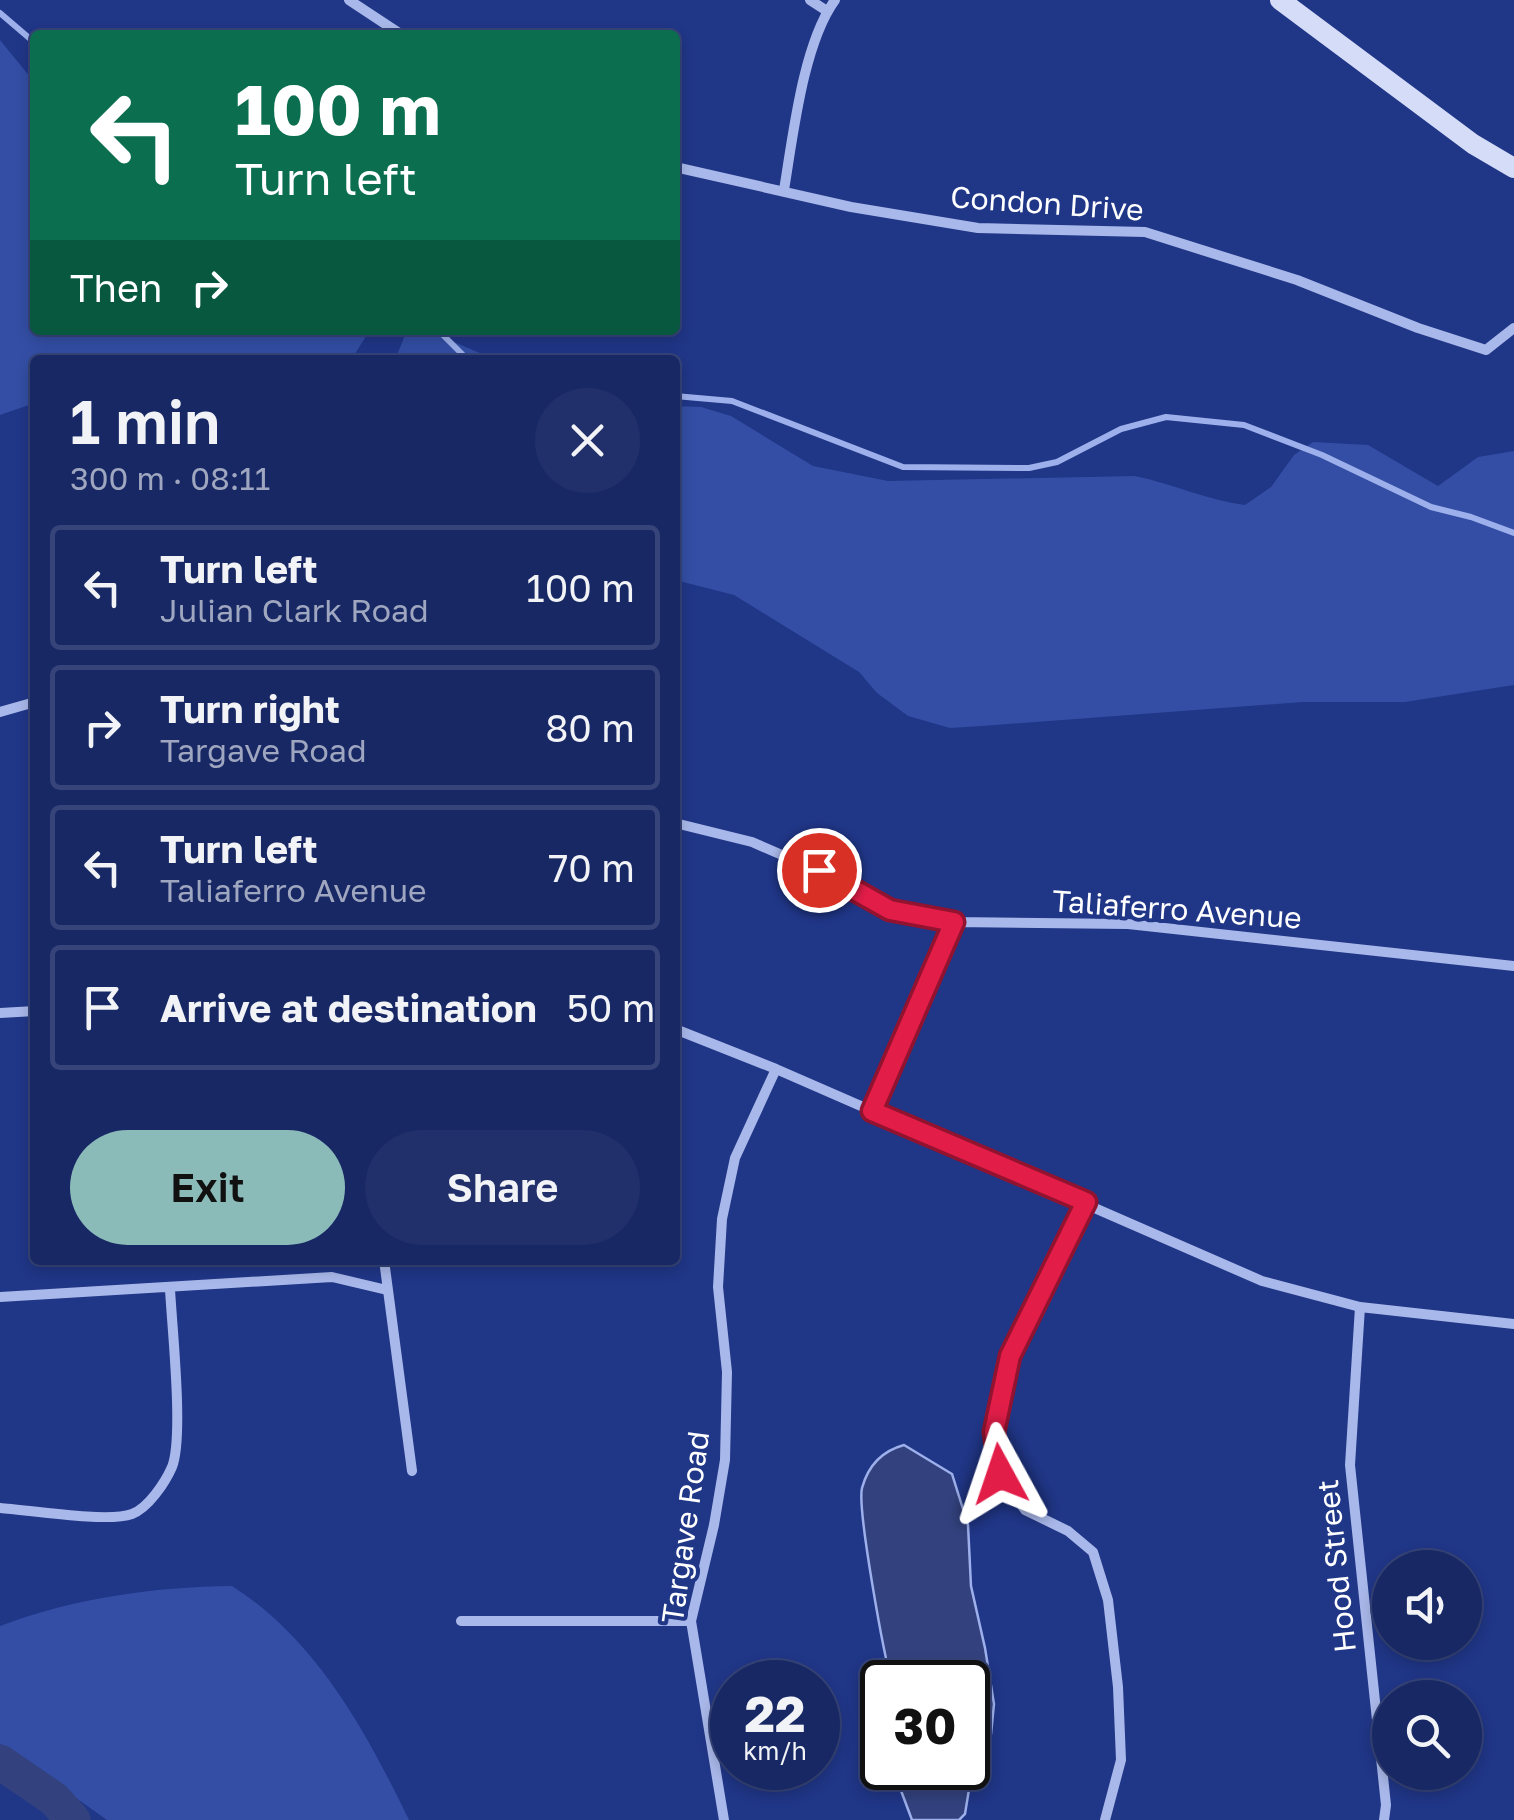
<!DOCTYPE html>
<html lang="en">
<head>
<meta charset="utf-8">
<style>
  body { margin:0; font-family:"Golos Text",sans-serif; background:#21306b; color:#f1f3f6; height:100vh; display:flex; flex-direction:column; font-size:38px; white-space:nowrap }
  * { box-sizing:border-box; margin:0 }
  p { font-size:32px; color:#9fa6bf }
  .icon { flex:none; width:55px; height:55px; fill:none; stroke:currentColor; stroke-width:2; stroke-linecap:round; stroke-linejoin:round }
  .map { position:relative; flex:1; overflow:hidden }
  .panel { position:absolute; left:30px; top:355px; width:650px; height:910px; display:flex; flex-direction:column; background:#182865; border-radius:10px; box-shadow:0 5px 15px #0003,0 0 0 2px #364479 }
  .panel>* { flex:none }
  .top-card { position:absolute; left:30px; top:30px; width:650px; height:305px; border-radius:10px; box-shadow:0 5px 15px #0003,0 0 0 2px #364479; background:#0b6e4f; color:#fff; overflow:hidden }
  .controls { position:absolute; left:1372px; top:1550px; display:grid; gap:20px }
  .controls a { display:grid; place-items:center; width:110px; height:110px; border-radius:50%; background:#182865; box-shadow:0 5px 15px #0003,0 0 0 2px #364479; font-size:50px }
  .speed { position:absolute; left:710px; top:1660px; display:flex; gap:20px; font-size:50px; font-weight:700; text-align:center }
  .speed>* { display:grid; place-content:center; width:130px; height:130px; border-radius:50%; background:#182865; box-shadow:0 5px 15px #0003,0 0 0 2px #364479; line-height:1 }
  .speed small { font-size:25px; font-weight:400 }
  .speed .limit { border:5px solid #111; border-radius:15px; background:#fff; color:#111 }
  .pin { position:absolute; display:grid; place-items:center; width:85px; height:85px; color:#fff; margin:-42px; border:5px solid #fff; border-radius:50%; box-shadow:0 2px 10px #0007 }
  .me { position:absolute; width:110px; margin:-55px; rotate:355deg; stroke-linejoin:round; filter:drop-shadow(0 0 8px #0008) }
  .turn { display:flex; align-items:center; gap:35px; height:210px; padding:0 40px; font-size:45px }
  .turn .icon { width:130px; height:130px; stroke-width:2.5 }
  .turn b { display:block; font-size:70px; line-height:85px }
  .then { display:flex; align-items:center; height:95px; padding:0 40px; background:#0003; gap:20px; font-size:38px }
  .round { display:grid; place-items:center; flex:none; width:105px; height:105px; border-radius:52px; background:#21306b }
  .headline { display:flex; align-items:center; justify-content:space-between; height:170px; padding:0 40px }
  h1 { font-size:60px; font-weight:600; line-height:75px }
  .primary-button { display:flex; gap:20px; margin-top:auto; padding:20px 40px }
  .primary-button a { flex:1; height:115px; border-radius:60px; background:#8bbbb9; color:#111; font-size:40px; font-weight:600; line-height:115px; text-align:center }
  .primary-button a+a { background:#21306b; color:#f1f3f6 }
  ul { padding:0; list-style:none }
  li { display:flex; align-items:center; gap:30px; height:125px; margin:0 20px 15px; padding:0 20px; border:5px solid #364479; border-radius:10px }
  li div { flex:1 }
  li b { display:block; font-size:38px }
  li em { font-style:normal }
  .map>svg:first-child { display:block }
</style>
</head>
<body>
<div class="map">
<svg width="1514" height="1820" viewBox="0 0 1514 1820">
  <rect width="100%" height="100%" fill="#203687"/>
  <path fill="#334ea4" d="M0,40L35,83V330H370L351,360H35V403L0,415Z
    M407,330H435L447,339L496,360H395Z
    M675,406L701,407L731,416L813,466L888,481L1135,476C1173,484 1207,500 1245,505L1271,487L1294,455L1313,442L1368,445L1438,486L1478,457L1514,451V685L1405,702H1303L982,726L950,728L908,716L877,693L859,672L734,595L675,580Z
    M232,1586C316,1639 367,1733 409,1820H107L0,1744V1626C74,1598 153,1587 232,1586Z"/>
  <path fill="#33427f" stroke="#9db0eb" stroke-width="2.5" d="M904,1445L952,1474L968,1525L971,1586L985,1648L994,1704L991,1734L973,1765L965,1814L959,1820H912L900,1788L898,1768H968V1682H892C884,1657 857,1508 862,1488C868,1466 882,1451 904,1445Z"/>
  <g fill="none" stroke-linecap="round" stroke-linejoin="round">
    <path stroke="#9db0eb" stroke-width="6" d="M0,13L35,43
      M438,330L468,360
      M675,396L732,401L903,467L1029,468L1057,462L1121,429L1166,417L1244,425L1322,455L1431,507L1471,517L1514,533"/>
    <path stroke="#33427f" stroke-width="35" d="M0,1762L54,1799L73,1820"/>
    <path stroke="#a9b8ea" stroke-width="10" d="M349,0L402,35
      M810,0L827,11
      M675,167L851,207L978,228L1145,232L1297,280L1418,328L1486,350L1514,328
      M784,190C793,136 803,44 835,0
      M0,712L35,702
      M675,823L752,842L819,871L890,910L953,922L1128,924L1514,966
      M0,1013L35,1011
      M675,1029L776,1069L1262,1281L1360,1307L1514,1324
      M872,1111L953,922
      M1085,1202L1010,1356L994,1432L1000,1474L1025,1510L1068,1531L1093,1552L1108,1600L1118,1687L1121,1760L1105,1820
      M384,1260L412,1471
      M0,1297L332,1277L387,1290
      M1360,1307L1350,1465L1386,1805L1384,1820
      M0,1508C29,1510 107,1523 132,1514C148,1508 165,1483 172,1467C184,1437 172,1328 170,1289
      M461,1621H691
      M724,1820L691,1621L714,1525L725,1460L727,1372L718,1287L722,1219L735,1158L776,1069"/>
    <path stroke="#d5dcf8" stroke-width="20" d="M1280,0L1473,144L1514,168"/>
  </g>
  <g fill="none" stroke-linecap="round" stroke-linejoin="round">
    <g stroke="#92132f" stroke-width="25">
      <path id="route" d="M819,870L890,910L954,922L872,1111L1086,1202L1010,1356L994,1432L1000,1474"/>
    </g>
    <use href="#route" stroke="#e11d48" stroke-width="18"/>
  </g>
  <g text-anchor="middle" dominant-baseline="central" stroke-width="8" stroke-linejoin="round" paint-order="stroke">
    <g font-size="30" fill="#fff" stroke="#203687">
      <text transform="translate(1047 203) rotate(4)">Condon Drive</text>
      <text transform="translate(1177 909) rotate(4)">Taliaferro Avenue</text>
      <text transform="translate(685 1527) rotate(-82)">Targave Road</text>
      <text transform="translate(1336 1566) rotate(-96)">Hood Street</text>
    </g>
  </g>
</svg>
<div class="controls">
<a><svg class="icon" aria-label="sound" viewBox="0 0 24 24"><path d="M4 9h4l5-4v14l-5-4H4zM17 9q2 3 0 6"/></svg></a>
<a><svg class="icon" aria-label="search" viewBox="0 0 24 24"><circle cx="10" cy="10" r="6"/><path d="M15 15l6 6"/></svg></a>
</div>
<div class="speed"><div>22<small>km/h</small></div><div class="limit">30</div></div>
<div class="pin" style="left:819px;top:870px;background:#d93025"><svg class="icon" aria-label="arrive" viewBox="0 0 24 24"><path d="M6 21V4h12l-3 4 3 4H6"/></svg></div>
<svg class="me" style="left:1000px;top:1474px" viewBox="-20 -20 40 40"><path d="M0-17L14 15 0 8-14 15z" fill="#e11d48" stroke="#fff" stroke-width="4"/></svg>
<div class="top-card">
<div class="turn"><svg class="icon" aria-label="left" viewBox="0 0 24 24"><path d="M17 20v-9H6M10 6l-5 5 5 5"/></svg><div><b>100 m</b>Turn left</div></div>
<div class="then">Then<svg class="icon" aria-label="right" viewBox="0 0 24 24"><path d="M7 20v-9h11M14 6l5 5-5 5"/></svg></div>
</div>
<section class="panel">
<div class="headline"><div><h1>1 min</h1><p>300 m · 08:11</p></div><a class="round"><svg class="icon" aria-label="close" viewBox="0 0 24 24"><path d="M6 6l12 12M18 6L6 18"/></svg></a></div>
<ul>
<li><svg class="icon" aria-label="left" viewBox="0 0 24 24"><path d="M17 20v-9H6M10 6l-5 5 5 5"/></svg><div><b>Turn left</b><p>Julian Clark Road</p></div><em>100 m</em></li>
<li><svg class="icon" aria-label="right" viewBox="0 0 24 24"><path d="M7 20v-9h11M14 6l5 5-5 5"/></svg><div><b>Turn right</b><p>Targave Road</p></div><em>80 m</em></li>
<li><svg class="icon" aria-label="left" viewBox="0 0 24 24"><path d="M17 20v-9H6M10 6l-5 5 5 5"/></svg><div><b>Turn left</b><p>Taliaferro Avenue</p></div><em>70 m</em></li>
<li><svg class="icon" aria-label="arrive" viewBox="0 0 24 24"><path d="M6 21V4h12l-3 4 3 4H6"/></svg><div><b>Arrive at destination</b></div><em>50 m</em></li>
</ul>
<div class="primary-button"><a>Exit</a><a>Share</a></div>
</section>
</div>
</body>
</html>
